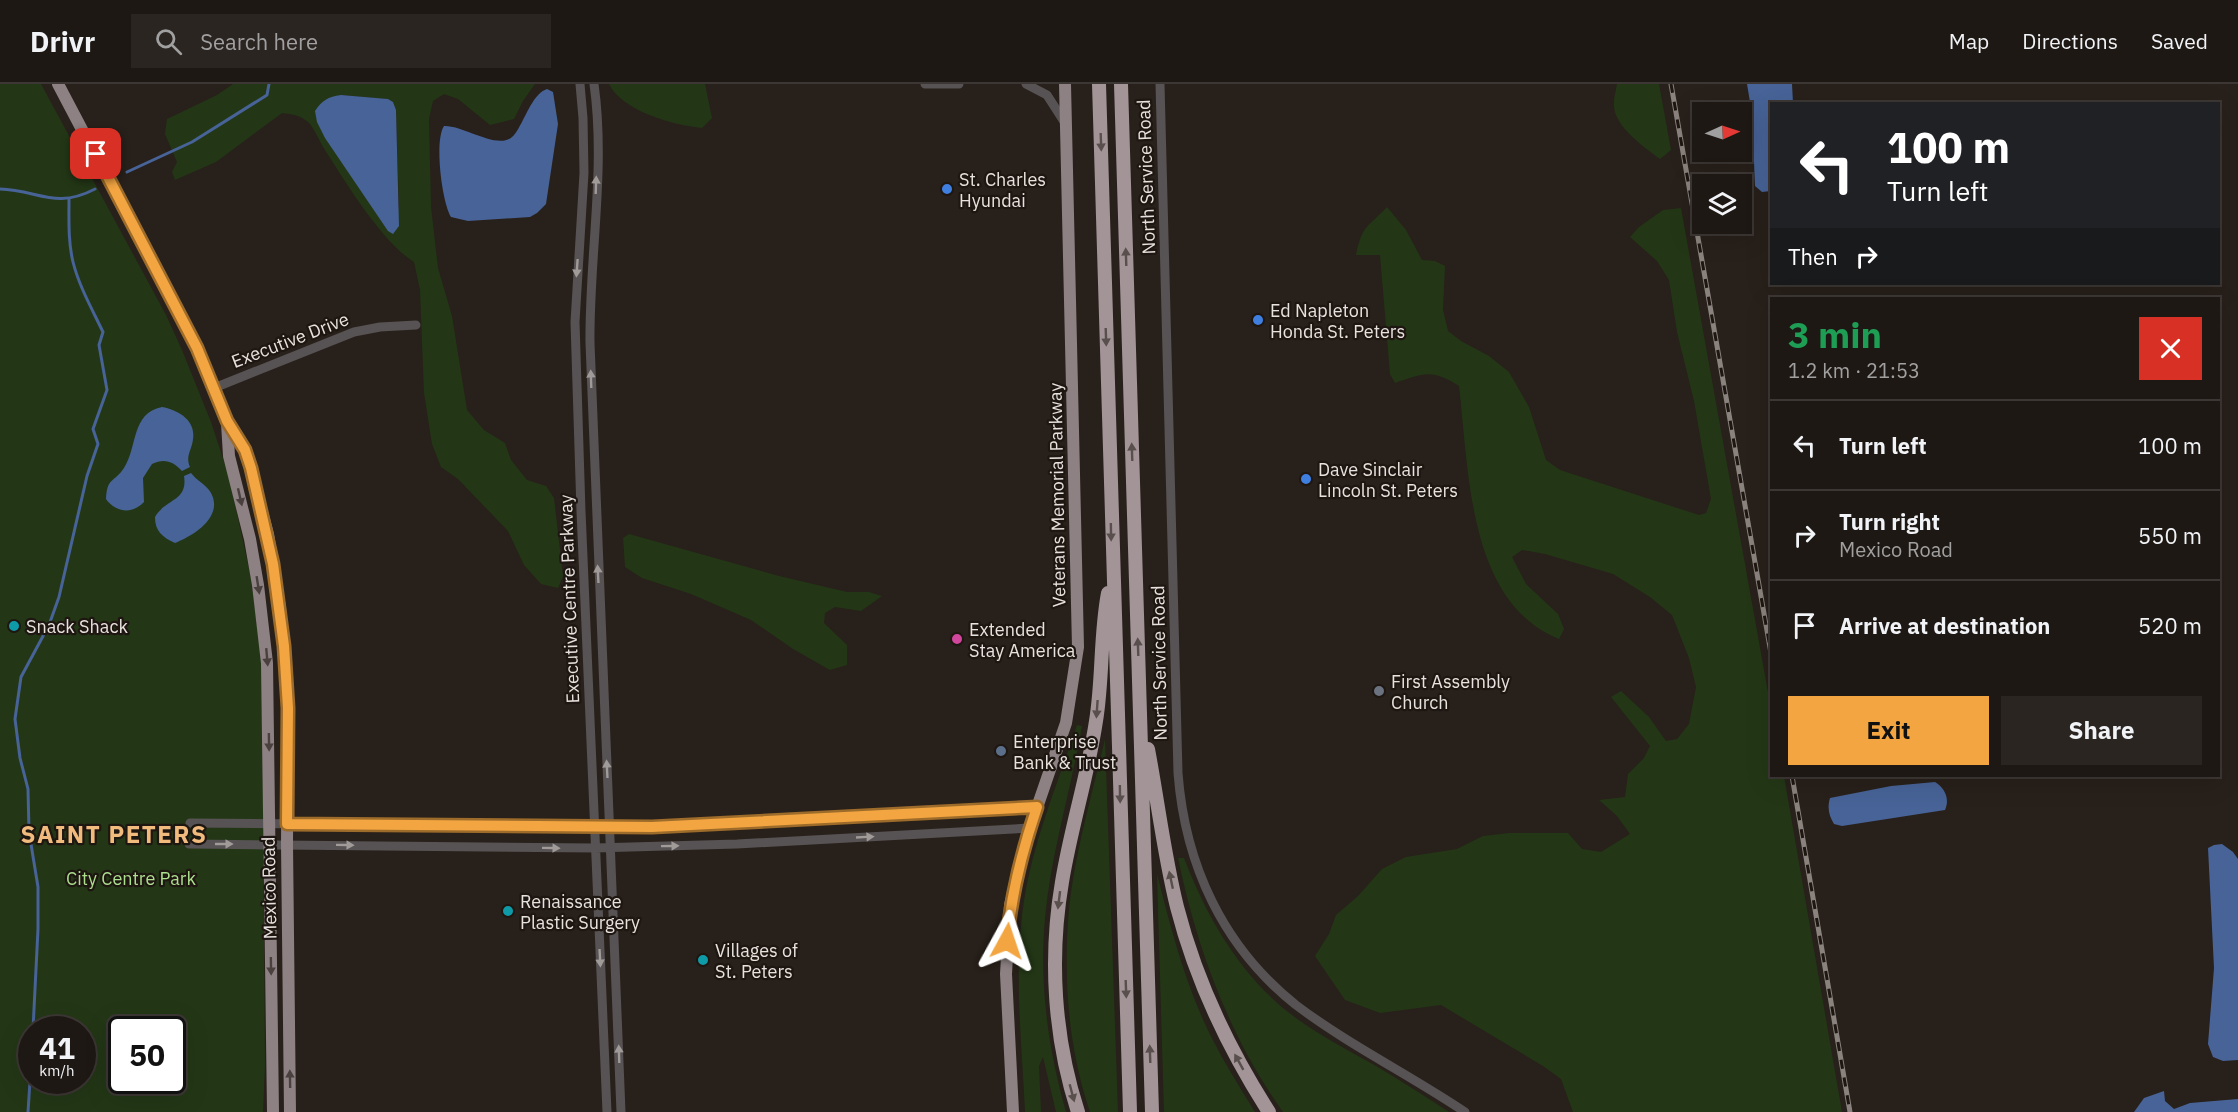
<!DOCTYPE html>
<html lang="en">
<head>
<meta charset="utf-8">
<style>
  body { margin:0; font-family:"IBM Plex Sans",sans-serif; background:#2b2522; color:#f1f3f6; height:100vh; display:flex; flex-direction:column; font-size:22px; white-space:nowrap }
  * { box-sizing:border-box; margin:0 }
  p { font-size:20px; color:#a1a0a0 }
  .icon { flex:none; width:33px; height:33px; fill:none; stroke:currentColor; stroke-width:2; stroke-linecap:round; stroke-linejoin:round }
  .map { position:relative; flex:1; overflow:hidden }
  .details { position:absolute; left:1770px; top:213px; width:450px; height:480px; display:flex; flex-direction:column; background:#1e1814; border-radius:0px; box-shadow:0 6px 24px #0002,0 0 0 2px #3c3734 }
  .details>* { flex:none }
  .hud { position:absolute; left:1770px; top:18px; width:450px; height:183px; border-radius:0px; box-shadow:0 6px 24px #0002,0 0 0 2px #3c3734; background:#202124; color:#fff; overflow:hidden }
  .needle { width:39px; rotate:87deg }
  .tools { position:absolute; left:1692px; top:18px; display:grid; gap:12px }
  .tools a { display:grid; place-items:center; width:60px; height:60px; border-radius:0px; background:#1e1814; box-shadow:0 6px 24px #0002,0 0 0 2px #3c3734; font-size:30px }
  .speed { position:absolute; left:18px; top:932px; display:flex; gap:12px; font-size:30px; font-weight:700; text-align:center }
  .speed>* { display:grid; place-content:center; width:78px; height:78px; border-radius:50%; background:#1e1814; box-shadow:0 6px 24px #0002,0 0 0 2px #3c3734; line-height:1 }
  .speed small { font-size:15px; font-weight:400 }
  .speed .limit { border:3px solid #111; border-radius:9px; background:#fff; color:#111 }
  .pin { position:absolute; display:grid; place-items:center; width:51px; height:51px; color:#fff; margin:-26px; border-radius:12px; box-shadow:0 3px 9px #0006 }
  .me { position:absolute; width:66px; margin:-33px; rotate:5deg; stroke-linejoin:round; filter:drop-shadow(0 0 4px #0008) }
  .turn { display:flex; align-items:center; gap:21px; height:126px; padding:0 18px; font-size:27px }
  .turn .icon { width:78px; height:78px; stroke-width:2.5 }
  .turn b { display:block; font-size:42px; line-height:51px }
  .then { display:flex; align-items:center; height:57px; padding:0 18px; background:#0003; gap:12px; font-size:22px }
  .round { display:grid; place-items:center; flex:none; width:63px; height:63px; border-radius:0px; background:#2b2522 }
  .head { display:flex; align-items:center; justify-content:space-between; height:102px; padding:0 18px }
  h1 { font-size:36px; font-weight:700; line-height:45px; color:#1e9e55 }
  .cta { display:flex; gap:12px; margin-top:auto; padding:12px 18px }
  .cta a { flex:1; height:69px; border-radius:0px; background:#f2a541; color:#111; font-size:24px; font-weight:700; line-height:69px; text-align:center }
  .cta a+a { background:#2b2522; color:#f1f3f6 }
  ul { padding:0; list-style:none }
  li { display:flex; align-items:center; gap:18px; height:90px; padding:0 18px; border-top:2px solid #3c3734 }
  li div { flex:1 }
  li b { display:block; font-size:22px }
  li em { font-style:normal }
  header { display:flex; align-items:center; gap:36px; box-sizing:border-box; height:84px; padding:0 30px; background:#1e1814; border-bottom:2px solid #3c3734 }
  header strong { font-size:28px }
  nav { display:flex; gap:33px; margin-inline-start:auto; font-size:21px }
  .search { width:420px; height:54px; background:#2b2522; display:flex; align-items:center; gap:15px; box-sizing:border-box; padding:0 21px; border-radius:0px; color:#a1a0a0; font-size:22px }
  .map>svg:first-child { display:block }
</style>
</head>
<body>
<header>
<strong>Drivr</strong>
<div class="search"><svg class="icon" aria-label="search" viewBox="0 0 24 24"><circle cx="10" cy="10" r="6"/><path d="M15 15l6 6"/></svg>Search here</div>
<nav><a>Map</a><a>Directions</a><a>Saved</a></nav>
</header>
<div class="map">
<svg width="2238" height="1028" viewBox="0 0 2238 1028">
  <rect width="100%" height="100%" fill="#28201a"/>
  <path fill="#233716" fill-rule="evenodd" d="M0,0H41L166,231L182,266L211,338L229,393L251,494L262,582L265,981L263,1028H0ZM32,945H82V996H32ZM122,945H172V996H122Z
    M233,0H535L523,17L514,35L490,41L458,15L444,10L433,17L429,35L431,123L438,184L452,232L467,326L484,346L505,359L511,376L527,396L546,402L554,414L563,492L558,504L541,500L524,481L508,447L458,395L441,383L432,360L424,309L420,206L414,178C382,158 346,99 325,66C319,57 315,45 308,38C300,31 291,30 282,29L216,78L175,96L172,88L177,78L165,50L167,35L217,11ZM341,11L388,15L393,18L396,26L399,125Z
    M609,0H705L712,34L702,44C673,41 622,27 609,0Z
    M1617,0H1659L1671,66L1660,75C1644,63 1612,41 1614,19C1614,12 1616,6 1617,0Z
    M1387,123L1406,146L1422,176L1435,177L1445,182L1443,226L1448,247L1461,257L1489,272L1509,288L1529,323L1546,376L1560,386L1699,431L1706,429L1711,415L1694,317L1677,248L1669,196L1657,177L1630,153L1639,143L1663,126L1681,124L1771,625L1772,692H1784L1842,1028H1573L1561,995L1543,982L1441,921L1380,929L1345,916L1315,872L1329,850L1336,831L1358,812L1382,785L1406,773L1457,765L1483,752L1509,749H1568L1582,765L1601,768L1630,750L1617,732L1599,716L1625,713L1628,690L1644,674L1650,662L1611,613L1621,607L1649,633L1666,657L1677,655L1689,640L1696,603L1689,574L1672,531L1650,513L1613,490L1545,470L1522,466L1512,473L1526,500L1558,530L1564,545L1559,555C1467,518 1469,385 1459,302C1432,285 1424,289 1395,299L1390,290L1380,171H1356C1362,141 1367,144 1387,123Z
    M629,450L779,492L847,508H869L882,512L861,527L835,523L825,529L824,539L847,561V581L830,586L793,565L751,536L691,510L642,494L625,483L623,454Z
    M1077,641L1082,642C1071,706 1051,769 1045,834C1039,899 1048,965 1066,1028H1056L1043,973L1039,982L1041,1028H1025C1022,958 1013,886 1024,817C1033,757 1058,699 1077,641Z
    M1105,655L1118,1028H1090C1068,963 1063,893 1069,825C1075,768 1092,711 1105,655Z
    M1178,774H1184C1206,831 1236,884 1283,924C1311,947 1344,964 1376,982C1401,997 1425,1012 1449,1028H1283C1229,952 1197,865 1178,774Z
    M1157,790C1170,841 1183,892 1205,940C1219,970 1237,999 1255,1028H1164Z"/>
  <path fill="#476397" d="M1747,0H1792L1793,19L1772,20L1771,107L1762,108L1755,102L1752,30Z
    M547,5L553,8L558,40L546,120L537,129L530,133L468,137L451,133C442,118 434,57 444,42C463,41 497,66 512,53C516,50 519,43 522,38C528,27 535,9 547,5Z
    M341,11L388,15L393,18L396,26L399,142L393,150L388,147L325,54L317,38L315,27C322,16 328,13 341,11Z
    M162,323C178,326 196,336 193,355C192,366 185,372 190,383L182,387C173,377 164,374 152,380L143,394L144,418C132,431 115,428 106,415C107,393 114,399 124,384C138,362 131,329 162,323Z
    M191,389C197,397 207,401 211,409C224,433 193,452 175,459C162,453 155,447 155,433C166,414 188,418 184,392Z
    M1935,698C1945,704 1950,715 1945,726L1842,742L1834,740C1829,732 1827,724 1830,714L1891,702Z
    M2222,760L2233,768L2238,775V976L2223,977L2213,973L2208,960L2214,884L2208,764L2214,761Z
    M2164,1007L2165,1017L2174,1025L2190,1019L2238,1015V1028H2134L2144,1014Z"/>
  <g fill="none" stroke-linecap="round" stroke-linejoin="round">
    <path stroke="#476397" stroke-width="3" d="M127,88L192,58L267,11L269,0
      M0,105C38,106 55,126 95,105
      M33,945L38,845V803L29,748L28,705L20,674L15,635L21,593L49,541L59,513L87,392L98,360L93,345L107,306L99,261L103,248C92,225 79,202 73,178C68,157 69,136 69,115
      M28,1028L32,966"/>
    <path stroke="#575253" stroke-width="9" d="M580,0L583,34L584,89L575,238L581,427L607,1028
      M594,0C606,85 589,173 590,259L621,1028
      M925,0H959
      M1026,0L1047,11L1065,39
      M1160,0L1178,689C1185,781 1223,863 1296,921C1349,961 1410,991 1465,1028
      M214,304L354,248L380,243L416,241
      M190,739L652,743L1037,723
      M189,760L595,764L737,760L1030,744"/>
    <path stroke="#8d8183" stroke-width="12" d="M58,0L197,264L227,337L245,366L268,450L280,524L288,624L287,760L290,1028
      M227,339L229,372L250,455L258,501L267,579L273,1028
      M1013,1028L1006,890L1010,821L1030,744L1066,639L1078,563L1065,0"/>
    <path stroke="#a29497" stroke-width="14" d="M1099,0L1130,1028
      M1121,0L1152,1028
      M1148,665C1158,718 1164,771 1177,823C1196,897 1228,964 1269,1028
      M1078,1028C1054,954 1049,874 1062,798C1071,743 1088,691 1096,637C1103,594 1100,551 1108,509"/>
    <g stroke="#89827d" stroke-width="5">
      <path id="rail" d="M1671,0L1772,575
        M1792,692L1850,1028"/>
    </g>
    <use href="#rail" stroke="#1e1611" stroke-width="3" stroke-dasharray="9" stroke-linecap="butt"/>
  </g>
  <defs><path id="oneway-solid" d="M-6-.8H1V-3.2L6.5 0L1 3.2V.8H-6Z" transform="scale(1.5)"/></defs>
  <g fill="#594f4d">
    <use href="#oneway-solid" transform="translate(1101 58) rotate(88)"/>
    <use href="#oneway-solid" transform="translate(1126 173) rotate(-92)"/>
    <use href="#oneway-solid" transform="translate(1106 253) rotate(88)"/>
    <use href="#oneway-solid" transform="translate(1132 368) rotate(-92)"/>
    <use href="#oneway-solid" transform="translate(1111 448) rotate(89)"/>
    <use href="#oneway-solid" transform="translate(1138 563) rotate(-92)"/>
    <use href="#oneway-solid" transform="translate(1097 625) rotate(94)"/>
    <use href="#oneway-solid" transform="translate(1120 710) rotate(89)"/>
    <use href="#oneway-solid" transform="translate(1171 796) rotate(-102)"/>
    <use href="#oneway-solid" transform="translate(1059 816) rotate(97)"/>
    <use href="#oneway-solid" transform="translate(1126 905) rotate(88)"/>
    <use href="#oneway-solid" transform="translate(1150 970) rotate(-92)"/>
    <use href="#oneway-solid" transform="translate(1239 978) rotate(-119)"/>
    <use href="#oneway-solid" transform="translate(1072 1009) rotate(75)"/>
  </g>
  <g fill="#a09a98">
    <use href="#oneway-solid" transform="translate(596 101) rotate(-88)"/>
    <use href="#oneway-solid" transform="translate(577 184) rotate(94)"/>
    <use href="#oneway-solid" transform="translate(591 295) rotate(-92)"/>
    <use href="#oneway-solid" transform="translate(598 490) rotate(-93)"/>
    <use href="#oneway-solid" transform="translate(607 685) rotate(-93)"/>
    <use href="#oneway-solid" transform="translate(865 753) rotate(-3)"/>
    <use href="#oneway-solid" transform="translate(224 760)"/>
    <use href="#oneway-solid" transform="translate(345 761) rotate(1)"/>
    <use href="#oneway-solid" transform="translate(670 762) rotate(-1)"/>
    <use href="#oneway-solid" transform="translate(551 764) rotate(1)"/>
    <use href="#oneway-solid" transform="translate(600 874) rotate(87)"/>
    <use href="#oneway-solid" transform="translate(619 970) rotate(-92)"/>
  </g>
  <g fill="#4a413f">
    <use href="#oneway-solid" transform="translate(240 413) rotate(77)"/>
    <use href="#oneway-solid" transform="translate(258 501) rotate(81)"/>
    <use href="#oneway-solid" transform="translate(267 573) rotate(85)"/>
    <use href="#oneway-solid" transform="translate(269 658) rotate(89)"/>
    <use href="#oneway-solid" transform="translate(271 882) rotate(89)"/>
    <use href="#oneway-solid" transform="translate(290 995) rotate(-91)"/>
  </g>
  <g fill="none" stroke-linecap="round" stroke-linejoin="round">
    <g stroke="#9d6b2a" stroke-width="15">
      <path id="route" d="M96,70L197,264L227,337L245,366L251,384L273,480L284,562L288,624L287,740L652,743L1037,723C1022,767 1011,810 1007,857"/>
    </g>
    <use href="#route" stroke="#f2a541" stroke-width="10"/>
  </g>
  <g fill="#3f7fe0" stroke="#1e1611" stroke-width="2">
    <circle cx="947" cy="105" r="6"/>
    <circle cx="1258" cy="236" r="6"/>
    <circle cx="1306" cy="395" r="6"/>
  </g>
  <g fill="#0f9aa8" stroke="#1e1611" stroke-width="2">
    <circle cx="14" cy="542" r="6"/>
    <circle cx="508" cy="827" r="6"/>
    <circle cx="703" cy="876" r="6"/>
  </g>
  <circle fill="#d1479c" stroke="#1e1611" stroke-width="2" cx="957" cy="555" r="6"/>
  <circle fill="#6b7280" stroke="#1e1611" stroke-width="2" cx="1379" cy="607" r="6"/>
  <circle fill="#5c6f8a" stroke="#1e1611" stroke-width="2" cx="1001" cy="667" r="6"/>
  <g text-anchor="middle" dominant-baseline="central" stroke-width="4.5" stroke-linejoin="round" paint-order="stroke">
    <g font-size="18" fill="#e8e2de" stroke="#1e1611">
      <text transform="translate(1146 93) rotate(-92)">North Service Road</text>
      <text transform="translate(290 256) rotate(-21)">Executive Drive</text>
      <text transform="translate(1057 411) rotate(-91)">Veterans Memorial Parkway</text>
      <text transform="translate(569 515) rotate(-92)">Executive Centre Parkway</text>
      <text transform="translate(1159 579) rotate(-91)">North Service Road</text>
      <text transform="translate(269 804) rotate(-91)">Mexico Road</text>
    </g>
    <g font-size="18" fill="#e8e2de" stroke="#1e1611" text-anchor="start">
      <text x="959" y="95">St. Charles<tspan x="959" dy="21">Hyundai</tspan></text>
      <text x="1270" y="226">Ed Napleton<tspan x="1270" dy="21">Honda St. Peters</tspan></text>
      <text x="1318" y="385">Dave Sinclair<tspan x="1318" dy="21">Lincoln St. Peters</tspan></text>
      <text x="26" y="542">Snack Shack</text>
      <text x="969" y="545">Extended<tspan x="969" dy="21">Stay America</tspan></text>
      <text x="1391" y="597">First Assembly<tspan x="1391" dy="21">Church</tspan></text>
      <text x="1013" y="657">Enterprise<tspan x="1013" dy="21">Bank &amp; Trust</tspan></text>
      <text x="520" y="817">Renaissance<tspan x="520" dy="21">Plastic Surgery</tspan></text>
      <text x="715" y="866">Villages of<tspan x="715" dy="21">St. Peters</tspan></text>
    </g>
    <g font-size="18" fill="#acdf8e" stroke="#1e1611">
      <text x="131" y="794">City Centre Park</text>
    </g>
    <g font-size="24" font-weight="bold" letter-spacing="1.5" fill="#f0bb7d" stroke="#1e1611">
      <text x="114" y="750">SAINT PETERS</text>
    </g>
  </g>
</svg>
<div class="tools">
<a><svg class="needle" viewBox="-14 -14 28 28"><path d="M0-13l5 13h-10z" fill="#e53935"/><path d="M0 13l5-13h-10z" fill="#a1a0a0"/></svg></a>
<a><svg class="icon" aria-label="layers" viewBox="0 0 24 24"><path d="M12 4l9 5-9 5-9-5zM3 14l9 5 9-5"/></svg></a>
</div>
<div class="speed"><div>41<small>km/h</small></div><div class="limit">50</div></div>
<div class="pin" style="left:96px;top:70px;background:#d93025"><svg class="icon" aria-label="arrive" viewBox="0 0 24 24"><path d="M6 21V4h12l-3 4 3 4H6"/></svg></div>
<svg class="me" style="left:1007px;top:857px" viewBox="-20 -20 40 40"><path d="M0-17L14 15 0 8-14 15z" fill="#f2a541" stroke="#fff" stroke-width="4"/></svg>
<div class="hud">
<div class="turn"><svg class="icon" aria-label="left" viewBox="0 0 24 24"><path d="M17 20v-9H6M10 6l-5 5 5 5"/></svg><div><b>100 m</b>Turn left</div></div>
<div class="then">Then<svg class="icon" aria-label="right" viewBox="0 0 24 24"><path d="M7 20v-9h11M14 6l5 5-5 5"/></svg></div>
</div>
<section class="details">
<div class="head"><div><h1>3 min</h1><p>1.2 km · 21:53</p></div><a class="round" style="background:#d93025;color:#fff"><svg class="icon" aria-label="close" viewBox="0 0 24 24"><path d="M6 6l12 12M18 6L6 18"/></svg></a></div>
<ul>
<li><svg class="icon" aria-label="left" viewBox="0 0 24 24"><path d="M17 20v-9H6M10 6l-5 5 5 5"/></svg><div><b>Turn left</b></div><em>100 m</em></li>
<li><svg class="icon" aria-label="right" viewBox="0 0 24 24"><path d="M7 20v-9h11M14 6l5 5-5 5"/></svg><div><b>Turn right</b><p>Mexico Road</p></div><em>550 m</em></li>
<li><svg class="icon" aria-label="arrive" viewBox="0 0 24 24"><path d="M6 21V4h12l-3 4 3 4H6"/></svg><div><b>Arrive at destination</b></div><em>520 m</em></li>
</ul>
<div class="cta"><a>Exit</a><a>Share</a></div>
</section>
</div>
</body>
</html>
